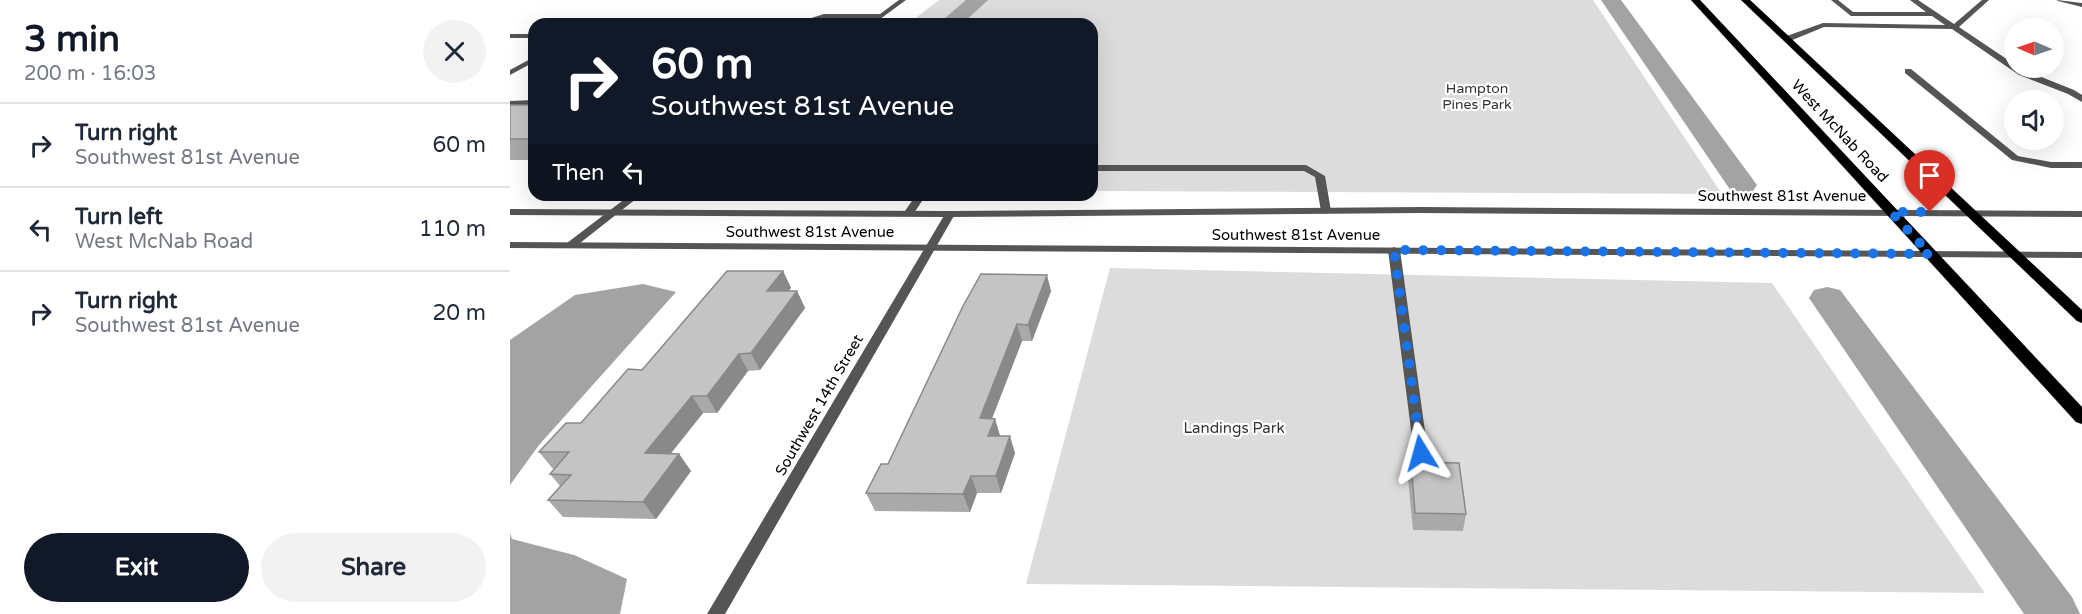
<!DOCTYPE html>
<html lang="en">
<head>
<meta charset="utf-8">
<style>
  body { margin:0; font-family:"Varela Round",sans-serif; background:#f2f2f3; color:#1f2937; height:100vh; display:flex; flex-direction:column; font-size:22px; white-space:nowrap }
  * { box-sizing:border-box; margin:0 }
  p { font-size:20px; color:#747a83 }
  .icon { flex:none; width:33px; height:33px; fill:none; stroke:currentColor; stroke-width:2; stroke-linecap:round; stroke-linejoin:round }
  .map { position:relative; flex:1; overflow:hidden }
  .sheet { display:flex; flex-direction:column; background:#fff; width:510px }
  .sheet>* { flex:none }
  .hud { position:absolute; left:18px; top:18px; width:570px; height:183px; border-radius:18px; box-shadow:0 6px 24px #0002; background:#111827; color:#fff; overflow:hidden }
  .needle { width:39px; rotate:272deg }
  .controls { position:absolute; left:1494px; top:18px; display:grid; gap:12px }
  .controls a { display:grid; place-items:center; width:60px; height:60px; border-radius:50%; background:#fff; box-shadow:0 6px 24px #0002; font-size:30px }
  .pin { position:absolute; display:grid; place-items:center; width:51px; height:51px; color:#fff; margin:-62px -26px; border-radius:50% 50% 50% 0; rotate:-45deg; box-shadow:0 0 6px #0007 }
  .pin .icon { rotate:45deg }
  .me { position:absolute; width:66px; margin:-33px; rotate:352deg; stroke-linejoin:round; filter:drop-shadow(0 0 4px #0008) }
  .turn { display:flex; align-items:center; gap:21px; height:126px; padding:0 24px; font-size:27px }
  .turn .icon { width:78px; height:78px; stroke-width:2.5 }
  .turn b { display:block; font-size:42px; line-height:51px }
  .then { display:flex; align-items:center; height:57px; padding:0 24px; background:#0003; gap:12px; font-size:22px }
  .round { display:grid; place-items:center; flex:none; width:63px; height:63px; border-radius:32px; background:#f2f2f3 }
  .head { display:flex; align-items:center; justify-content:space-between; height:102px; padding:0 24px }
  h1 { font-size:36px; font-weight:700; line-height:45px; color:#111827 }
  .action { display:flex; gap:12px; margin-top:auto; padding:12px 24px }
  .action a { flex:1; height:69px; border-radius:36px; background:#111827; color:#fff; font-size:24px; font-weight:700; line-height:69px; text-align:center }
  .action a+a { background:#f2f2f3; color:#1f2937 }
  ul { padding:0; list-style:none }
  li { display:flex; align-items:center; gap:18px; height:84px; padding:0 24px; border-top:2px solid #e0e1e3 }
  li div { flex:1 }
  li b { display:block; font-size:22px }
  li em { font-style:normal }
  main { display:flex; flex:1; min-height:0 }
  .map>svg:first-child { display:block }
</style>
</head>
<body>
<main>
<section class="sheet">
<div class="head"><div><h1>3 min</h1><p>200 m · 16:03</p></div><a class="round"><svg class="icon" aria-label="close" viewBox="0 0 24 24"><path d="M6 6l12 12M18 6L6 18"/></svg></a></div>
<ul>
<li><svg class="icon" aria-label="right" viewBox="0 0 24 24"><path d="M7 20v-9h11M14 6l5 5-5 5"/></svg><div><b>Turn right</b><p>Southwest 81st Avenue</p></div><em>60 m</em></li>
<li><svg class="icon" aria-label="left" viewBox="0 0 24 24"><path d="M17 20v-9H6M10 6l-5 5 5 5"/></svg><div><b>Turn left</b><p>West McNab Road</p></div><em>110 m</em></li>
<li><svg class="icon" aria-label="right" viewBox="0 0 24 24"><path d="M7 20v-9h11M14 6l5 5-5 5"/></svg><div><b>Turn right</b><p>Southwest 81st Avenue</p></div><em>20 m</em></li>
</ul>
<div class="action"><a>Exit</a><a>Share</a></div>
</section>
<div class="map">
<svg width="1572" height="614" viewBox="0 0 1572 614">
  <rect width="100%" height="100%" fill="#fff"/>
  <path fill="#dcdcdc" d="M429,0H1083L1212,194L582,191V24H398Z
    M600,268L1262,283L1475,593L516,584Z"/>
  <path fill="#a3a3a3" d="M133,284L166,292L29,445L0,485V340L65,295Z
    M0,533L2,539L64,555L117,579L110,614H0Z"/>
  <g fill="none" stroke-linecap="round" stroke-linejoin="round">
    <path fill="#a3a3a3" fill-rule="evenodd" d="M456,0H478L452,24H428Z
      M1091,0H1111L1247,185L1243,191L1232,194L1221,191Z
      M1317,287L1330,290L1562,597L1570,614H1514L1299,298L1304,290Z"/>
    <g stroke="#dbdbdb" stroke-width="1">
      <path id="primary" d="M1181,0H1190L1572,407V424L1566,422Z
        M1231,0H1240L1572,310V323L1567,321Z"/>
    </g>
    <path fill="#555" fill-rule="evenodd" d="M1321,0H1328L1343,12H1416L1400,0H1408L1444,24L1472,0H1479L1449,27L1504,64V68H1509L1564,90L1572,95V102L1558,94L1509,75L1442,29L1314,27L1280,41H1274V37L1313,23L1435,25L1422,16H1341Z
      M1547,0L1572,3V7L1548,1Z
      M0,34H24V38H0Z
      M24,57V62L0,75V70Z
      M1395,69H1401L1508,156L1541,162H1572V168H1541L1502,160L1395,73Z
      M582,165H796L815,176L821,211L816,214L811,211L805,177L794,171H582Z
      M406,195H416L402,216H394L393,214Z
      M884,247L890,250L918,453L916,457L911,459L906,457L904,453L878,250Z"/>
    <path fill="#555" fill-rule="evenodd" d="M389,0H396L366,22L362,20L364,18H314L294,24H282L314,14H370Z
      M24,100V106L0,107V101Z
      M120,195H131L65,247H57L56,245L57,243Z
      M440,211L445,214L215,614H197L435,214Z"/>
    <path fill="#555" fill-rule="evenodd" d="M910,207L1572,211V217L910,213L440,217L0,215V209L440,211Z
      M0,242L1572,252V258L0,248Z"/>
    <use href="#primary" fill="#000" fill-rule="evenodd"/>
  </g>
  <path fill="#a9a9a9" d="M0,105H24V160H0Z
    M273,271L281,288L278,291H287L295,308L250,370L238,371L207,413H193L160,454H169L181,471L146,519L53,517L38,500L50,486L40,474L44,469H43L29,452L71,423L132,370Z
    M471,274L541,291L522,341H512L482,419H485L490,436L505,453L491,493H467L460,512L365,511L356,493L378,464Z
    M901,462L956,514L953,531L903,530L898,479Z"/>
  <path fill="#898989" d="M273,271L281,288L266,307L257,291Z
    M537,275L541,291L522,341L518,325Z
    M287,291L295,308L250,370L241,353Z
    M507,324L512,341L475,436L470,418Z
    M229,354L238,371L207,413L197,396Z
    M182,396L193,413L147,471L135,453Z
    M485,419L490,436H478Z
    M500,436L505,453L491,493L486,476Z
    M169,454L181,471L146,519L133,502Z
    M461,476L467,493L460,512L453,494Z"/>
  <path fill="#c4c4c4" stroke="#898989" stroke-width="1.5" d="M0,105H24V139H0Z
    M217,271H273L257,291H287L241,353L229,354L197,396H182L135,453L169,454L133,502L38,500L61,475L40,474L59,452H29L56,423H71L118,369L132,370Z
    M471,274L537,275L518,325L507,324L470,418L485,419L478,436H500L486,476H461L453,494L356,493L371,464H378L453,306Z
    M901,462L949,463L956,514L905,513Z"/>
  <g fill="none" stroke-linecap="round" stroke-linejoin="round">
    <path stroke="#1a73e8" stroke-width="10" stroke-dasharray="0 18" d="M911,453L884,250L1420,254L1381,212H1420"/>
  </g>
  <g text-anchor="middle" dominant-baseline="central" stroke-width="4.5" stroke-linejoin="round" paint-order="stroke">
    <g font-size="14" fill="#333" stroke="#fff">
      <text x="967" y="88">Hampton<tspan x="967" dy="16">Pines Park</tspan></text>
    </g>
    <g font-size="15" fill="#000" stroke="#fff">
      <text transform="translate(1330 131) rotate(47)">West McNab Road</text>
      <text x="1272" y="196">Southwest 81st Avenue</text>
      <text x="300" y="232">Southwest 81st Avenue</text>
      <text x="786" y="235">Southwest 81st Avenue</text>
      <text transform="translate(309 405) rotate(-60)">Southwest 14th Street</text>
    </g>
    <g font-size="15" fill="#333" stroke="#fff">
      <text x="724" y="428">Landings Park</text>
    </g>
  </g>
</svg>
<div class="controls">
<a><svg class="needle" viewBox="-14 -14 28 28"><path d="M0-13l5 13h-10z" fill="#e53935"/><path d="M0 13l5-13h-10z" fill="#747a83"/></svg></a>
<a><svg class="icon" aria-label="sound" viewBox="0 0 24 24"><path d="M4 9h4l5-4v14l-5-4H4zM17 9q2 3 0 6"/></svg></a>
</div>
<div class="pin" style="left:1420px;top:212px;background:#d93025"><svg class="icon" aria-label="arrive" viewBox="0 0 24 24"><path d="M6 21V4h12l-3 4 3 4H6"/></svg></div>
<svg class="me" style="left:911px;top:453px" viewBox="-20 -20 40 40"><path d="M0-17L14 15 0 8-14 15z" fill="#1a73e8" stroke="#fff" stroke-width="4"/></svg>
<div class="hud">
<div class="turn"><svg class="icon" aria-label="right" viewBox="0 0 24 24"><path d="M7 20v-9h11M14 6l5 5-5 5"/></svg><div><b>60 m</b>Southwest 81st Avenue</div></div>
<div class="then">Then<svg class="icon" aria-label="left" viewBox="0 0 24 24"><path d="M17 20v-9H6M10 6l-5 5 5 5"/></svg></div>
</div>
</div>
</main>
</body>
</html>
